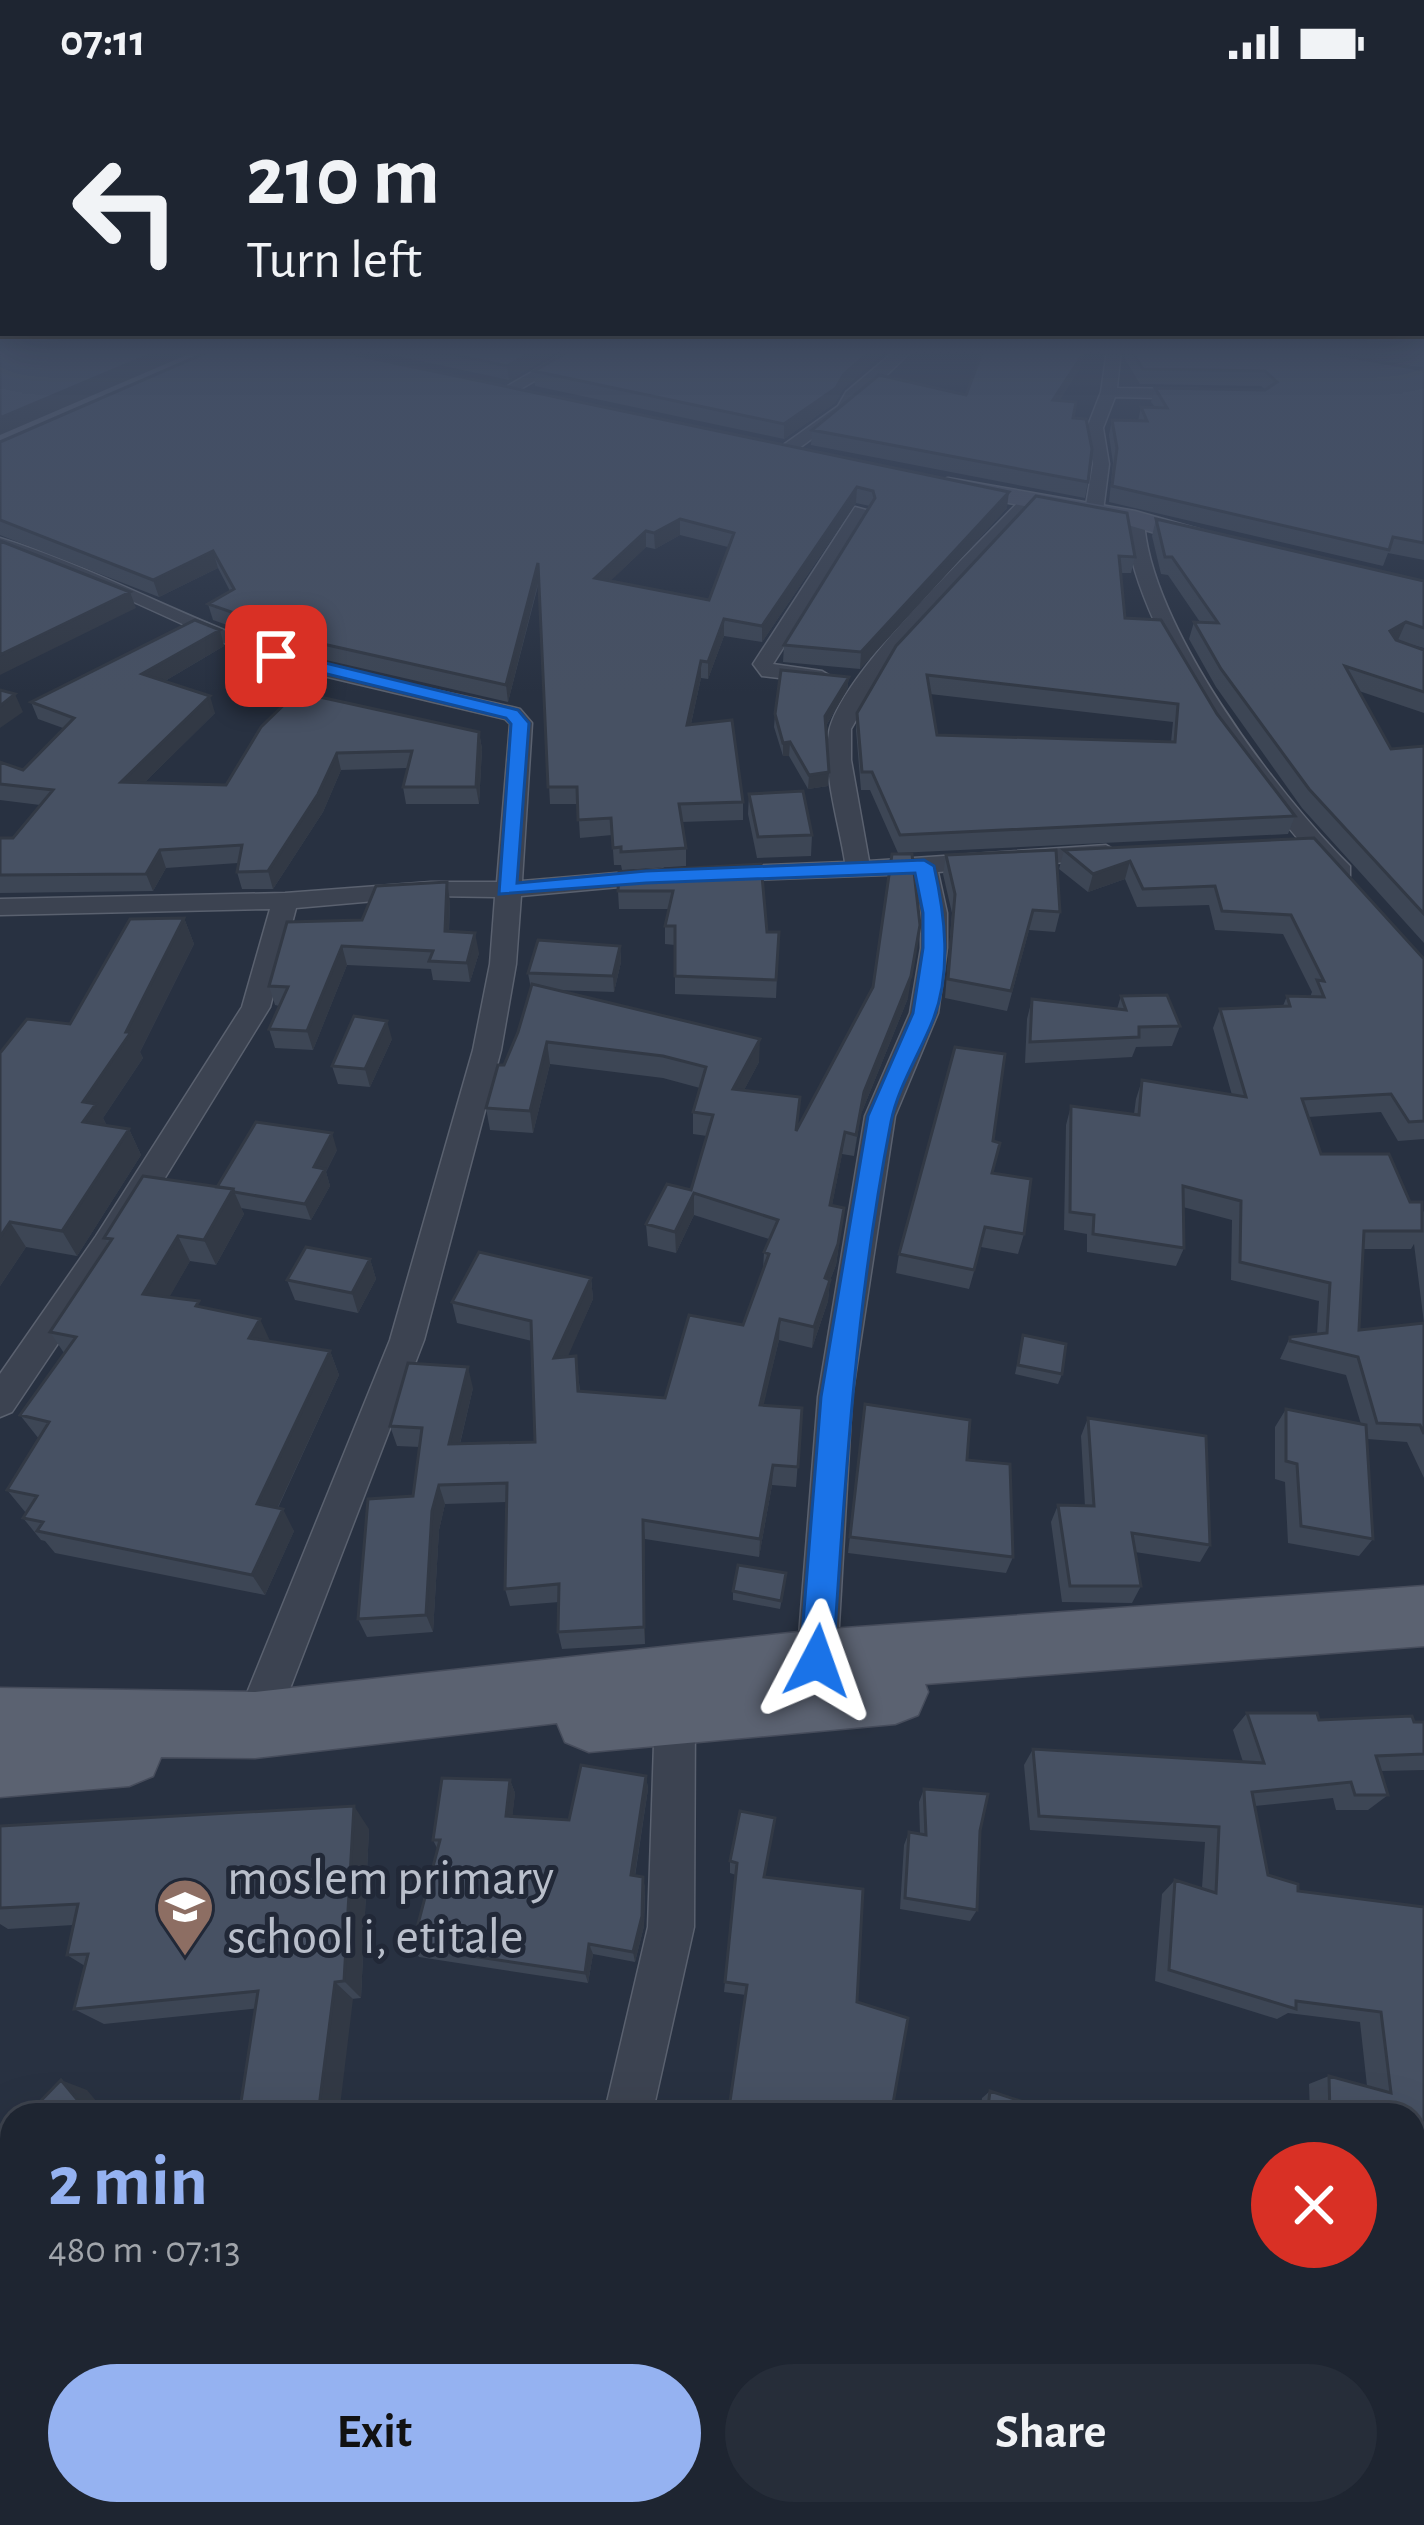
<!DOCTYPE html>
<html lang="en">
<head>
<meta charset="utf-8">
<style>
  body { margin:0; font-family:"Alegreya Sans",sans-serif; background:#262d39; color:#f1f3f6; height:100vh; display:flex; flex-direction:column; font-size:45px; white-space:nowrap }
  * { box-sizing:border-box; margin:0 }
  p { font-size:39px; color:#a1a5ab }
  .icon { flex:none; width:66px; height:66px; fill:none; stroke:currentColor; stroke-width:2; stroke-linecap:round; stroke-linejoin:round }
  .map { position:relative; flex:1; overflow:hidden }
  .drawer { position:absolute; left:0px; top:2019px; width:1425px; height:423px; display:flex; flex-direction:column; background:#1e2531; border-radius:36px 36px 0 0; box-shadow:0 12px 48px #0002,0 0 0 3px #3c424d }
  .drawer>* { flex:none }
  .banner { position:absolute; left:0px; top:0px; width:1425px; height:252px; box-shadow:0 12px 48px #0002,0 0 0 3px #3c424d; background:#1e2531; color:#f1f3f6; overflow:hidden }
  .pin { position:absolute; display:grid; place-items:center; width:102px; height:102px; color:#fff; margin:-51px; border-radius:24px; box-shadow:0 6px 18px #0006 }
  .me { position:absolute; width:132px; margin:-66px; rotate:4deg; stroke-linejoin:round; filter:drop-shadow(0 0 9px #0008) }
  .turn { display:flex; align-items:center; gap:42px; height:252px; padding:0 48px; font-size:54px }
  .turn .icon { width:156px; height:156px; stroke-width:2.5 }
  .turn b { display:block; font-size:84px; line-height:102px }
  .round { display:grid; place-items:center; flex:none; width:126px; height:126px; border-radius:63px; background:#262d39 }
  .summary { display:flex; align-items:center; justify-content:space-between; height:204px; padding:0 48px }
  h1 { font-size:72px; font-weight:700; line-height:90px; color:#95b2f1 }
  .action { display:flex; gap:24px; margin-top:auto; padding:24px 48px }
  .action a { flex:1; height:138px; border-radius:72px; background:#95b2f1; color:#111; font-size:48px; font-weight:700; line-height:138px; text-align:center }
  .action a+a { background:#262d39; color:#f1f3f6 }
  .status { display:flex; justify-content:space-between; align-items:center; height:84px; padding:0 60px; background:#1e2531; direction:ltr }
  .status svg { height:33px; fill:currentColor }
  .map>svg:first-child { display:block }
</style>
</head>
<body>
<div class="status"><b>07:11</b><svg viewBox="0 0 49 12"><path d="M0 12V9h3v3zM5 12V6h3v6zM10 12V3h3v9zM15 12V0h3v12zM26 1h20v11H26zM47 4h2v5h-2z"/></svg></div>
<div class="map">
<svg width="1424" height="2441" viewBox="0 0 1424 2441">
  <rect width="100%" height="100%" fill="#283141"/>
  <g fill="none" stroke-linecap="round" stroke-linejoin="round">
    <g stroke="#5a616f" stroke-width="3">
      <path id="street" d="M570,266H588L512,310L499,307Z
        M896,266H912C874,305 835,339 791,370H779V364L838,322L846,308Z
        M1107,266H1121L1117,304L1197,305L1205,310L1197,315L1115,313L1103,344L1109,380L1103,427L1094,432L1085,427L1093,380L1087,344L1101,308Z
        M1024,412L1039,416L890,577L851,645V676L869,777L1106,761L1118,768L1106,775L938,788L947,829V864L938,929L895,1032L852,1313L837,1577L831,1590L817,1596L803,1590L797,1577L818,1313L865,1032L910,929L921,864V829L913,790L721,797L709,790L721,783L845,778C839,738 822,688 829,648C840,590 979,460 1024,412Z
        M855,423L870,427L773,580L822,587L832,593L822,599L762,592L753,580Z
        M1135,430L1144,435C1148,539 1276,709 1350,782V792H1332C1259,718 1128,540 1126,435Z
        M0,454C90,482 173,528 262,561C345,591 434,604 520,625L532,639L522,797L663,785L675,792L663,799L521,812L516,880L501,966L424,1256L276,1641L270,1655L255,1661L240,1655L234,1641L390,1256L473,966L490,880L495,813L431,812L296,824L270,923L118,1170L12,1328L0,1333V1290L96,1152L242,923L270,825L0,831V815L285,809L431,798H497L510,640L505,635L294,585L244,568L81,494L0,466Z
        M675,1609L689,1615L695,1629L694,1843L652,2031H604L648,1843L655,1629L661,1615Z
        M491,2430H547L543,2441H487Z
        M844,2430H930L934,2441H848Z"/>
    </g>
    <g stroke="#5a616f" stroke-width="3">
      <path id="secondary" d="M948,394L1135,427L1223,452L1227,458L1214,466L1131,442L939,406L936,401L939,396Z"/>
    </g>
    <g stroke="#464c5b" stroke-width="3">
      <path id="primary" d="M176,266H208L0,359V341Z
        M1424,1502V1562L925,1600L928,1608L918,1631L895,1640L589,1668L565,1658L557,1639L255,1674L161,1673L153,1692L129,1702L0,1713V1604L255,1608L817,1546Z"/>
    </g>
    <use href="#street" fill="#3c4351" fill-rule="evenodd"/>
    <use href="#secondary" fill="#4b5264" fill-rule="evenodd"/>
    <use href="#primary" fill="#5b6271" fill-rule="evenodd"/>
  </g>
  <path fill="#3d4655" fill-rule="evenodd" d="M212,266L1007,424L860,585L783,578L784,561L870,422L856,419L762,558L724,552L708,595L701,594L691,640L743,718V736L681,738L686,764V782L622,786L621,781H614L612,751L580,754L578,720H550L539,498L508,618L326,576L213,536L208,520L230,507L218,484L159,513L0,451V358ZM680,451L728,463L709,516L610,497L646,463L655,465Z
    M370,266H561L509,296Z
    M571,266H887L843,305L835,319L784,355L535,302L534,287Z
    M974,266H1083L1080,284L1059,317L1073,334L1088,398L1085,414L811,361L812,346L966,311L982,267Z
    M1124,266H1424V284L1318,267L1424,286V476L1388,469L1383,482L1109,418L1113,379L1109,351L1112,336L1138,337L1141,323H1155L1151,318L1155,304L1266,306L1261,302L1140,300L1125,275Z
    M1036,412L1135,473L1131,489H1120L1125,534L1217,630L1295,732L1288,750L898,769L870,706H861L856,646L857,629ZM930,610L1173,638L1171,658L937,651Z
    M1156,435L1424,497V564L1397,557L1424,566V629L1359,607L1391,665L1424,662V859L1302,724L1216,603L1189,555L1194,538H1200L1168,491L1161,490L1152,452Z
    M220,546L224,562L165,597L215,629L145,698L226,701L261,643L479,648L482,665L479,720H406L403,703L407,684L341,686L323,728L273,805H242L237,788L238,779L166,784L153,807L0,809V754H13L40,721L0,716V678L23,686L63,644L38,635L31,618Z
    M849,593L847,606L826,642L829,688L828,702L808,705L789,672H783L774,643L775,630Z
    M749,710L812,751L811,772L757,774L748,730Z
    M1314,754L1424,875V1055L1398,1057L1381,1028L1308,1033L1321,1070L1410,1118L1422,1129L1424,1127V1394L1407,1358L1367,1355L1373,1455L1359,1472L1288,1459L1285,1398L1275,1395V1343L1286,1325L1361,1340L1346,1291L1280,1275L1290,1253L1317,1250L1319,1217L1231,1196L1232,1136L1183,1123L1184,1164L1176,1182L1087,1168V1150L1064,1146L1066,1041L1071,1022L1134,1030L1136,1015L1142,996L1232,1011L1213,944L1220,925L1283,922L1287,912L1310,913L1312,908L1283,850L1215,846L1209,821L1137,823L1125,795L1088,808L1059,785L1064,766ZM1414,1160L1424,1239L1359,1246L1363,1165H1411Z
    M946,771L1060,828L1055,848L1029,846L1007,927L945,914L952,829L943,790Z
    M761,780L767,848H779L776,914L675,910V861L665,860V842L669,825H619L618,807Z
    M450,817L449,848L479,869L470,898L433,896L431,885L347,881L313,966L275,964L269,945L279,922L275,921L269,902L362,836Z
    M184,834L194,860L140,968L143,974L103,1034L107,1042L129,1045L141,1071L77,1172L26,1163L0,1202V969L70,940Z
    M620,862L621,878L614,908L555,906L759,978L744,1006L797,1044L908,914L861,1030L854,1072L842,1070L832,1121L844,1124L841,1146L836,1181L830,1196L828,1217L812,1264L779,1256L763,1321L802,1324L796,1403L772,1401L759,1473L645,1455V1560L562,1565L558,1548L559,1518L510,1522L505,1505L507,1418L445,1420L439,1446L433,1548L367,1553L358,1535L413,1412L420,1363L397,1362L390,1342L473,1304L460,1360L535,1358L532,1257L457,1239L452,1218L591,1194L593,1215L567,1273L576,1272L580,1307L665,1314L743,1241L763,1186L764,1168L769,1155L694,1131L676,1169L648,1162L646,1140L691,1106L707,1052L693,1050V1028L700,1004L663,994L550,980L533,1049L490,1046L486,1024L518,948L531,905L528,889Z
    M1121,912L1180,942L1172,962L1136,963L1132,973L1025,979L1027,935L1032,915L1117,925Z
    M392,955L370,1003L338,1000L332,982Z
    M993,1057L992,1090L1024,1150L1018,1170L981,1163L969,1205L896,1189L899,1170Z
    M337,1066L326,1088L330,1102L311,1136L241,1124L244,1130L216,1181L190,1177L169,1213L202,1223L270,1257L330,1267L339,1291L278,1424L294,1447L265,1511L55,1469L45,1457L41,1456L23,1434L26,1429L7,1406L39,1355L20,1331L64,1269L50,1248L108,1161L104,1154L217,1103Z
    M370,1175L376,1195L358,1229L295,1216L287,1196Z
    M1023,1251L1062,1290L1058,1300L1015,1290Z
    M865,1320L967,1376L1013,1473L1006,1489L848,1469Z
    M1088,1334L1210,1461L1200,1478L1135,1468L1141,1502L1132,1519L1062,1518L1051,1438L1058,1421L1085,1422L1081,1352Z
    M785,1498L780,1525L733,1516V1507Z
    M1247,1629L1319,1636L1424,1638V1686L1381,1687L1388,1711L1368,1726H1336L1333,1714L1255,1722L1268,1791L1298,1807L1424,1823V2056L1413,2054V2031H1310L1309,2000L1329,1992L1367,2002L1360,1938L1288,1929L1277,1935L1155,1897L1162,1810L1175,1796L1202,1804L1205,1758L1030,1746L1024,1681L1033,1665L1243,1678L1233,1646Z
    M646,1692L648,1705L635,1792L643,1793L645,1805L644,1842L635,1878L593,1870L588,1899L419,1873L412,1863L438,1766L433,1756L510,1696L515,1709L512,1733L569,1736Z
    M924,1705L980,1747L977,1826L970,1837L900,1825L904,1761L909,1748L920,1750L919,1718Z
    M740,1727L765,1793L746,1911L724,1908L736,1791L730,1789V1777Z
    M0,1742L369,1745L361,1914L104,1940L74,1925L85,1882L67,1871L73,1841L8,1845L0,1840Z
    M990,2007L1063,2031H980L982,2014Z
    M1413,2228L1424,2230V2275L1416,2274L1424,2441H1305L1304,2430H1413Z
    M656,2431L708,2436V2441H653Z"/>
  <path fill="#323945" d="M161,266H198L0,351V334Z
    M535,266H561L509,296L507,282Z
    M872,266H887L843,305L835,319L784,355V340Z
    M1083,270L1080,284L1050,331L1053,316Z
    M857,403L856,419L762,558V542Z
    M1009,408L1007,424L860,585L861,568Z
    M680,435V451L655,465L654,449Z
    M646,447V463L596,511L595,494Z
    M213,467L218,484L159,513L153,496Z
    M538,479L539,495L508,618L506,601Z
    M130,508L136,524L0,591V571Z
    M724,535V552L708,595V578Z
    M1406,538L1398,556L1383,565L1390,547Z
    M220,546L224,562L148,607L142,590Z
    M701,577V594L687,658V641Z
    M849,593L847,606L824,645L825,632Z
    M15,610L23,628L0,644V622Z
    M210,612L215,629L128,715L121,698Z
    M479,648L482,665L479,720L476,703Z
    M790,658L789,672H783V659Z
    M337,669L341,686L323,728L273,805L268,787Z
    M829,688L828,702L808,705L809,691Z
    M160,766L166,784L153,807L146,790Z
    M1130,777L1125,795L1088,808L1093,790Z
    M447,798L450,817L448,866L445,847Z
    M184,834L194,860L140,968L143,974L103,1034L109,1046L83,1038V1018L126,948Z
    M920,841L908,914L861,1030L854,1072L864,1008Z
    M475,849L479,869L470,898L467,879Z
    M342,862L347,881L313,966L307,947Z
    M620,862L621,878L614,908L613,892Z
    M387,937L392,955L370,1003L365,985Z
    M760,955L759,978L733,1027V1005Z
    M547,958L550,980L533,1049L530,1027Z
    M129,1045L141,1071L77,1172L62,1147Z
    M845,1048L842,1070L828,1142L830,1121Z
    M332,1049L337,1066L326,1088L330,1102L311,1136L305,1120L314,1083Z
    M233,1105L244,1130L216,1181L204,1156Z
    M694,1109V1131L676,1169L675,1148Z
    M844,1124L836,1181L822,1216L825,1194Z
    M10,1138L26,1163L0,1202V1153Z
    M178,1152L190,1177L157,1235L143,1210Z
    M370,1175L376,1195L358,1229L352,1209Z
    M591,1194L593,1215L558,1295L554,1274Z
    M830,1196L828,1217L812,1264L814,1243Z
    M260,1235L271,1259L249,1254Z
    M780,1235L779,1256L759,1341L760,1321Z
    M330,1267L339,1291L269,1442L257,1420Z
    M468,1283L473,1304L455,1380L449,1360Z
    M773,1381L772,1401L759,1473L760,1455Z
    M439,1401L445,1420L439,1446L433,1548L426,1531L432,1427Z
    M283,1425L294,1447L265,1511L252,1491Z
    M643,1436L645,1455V1560L644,1543Z
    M646,1692L648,1705L633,1803L631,1791Z
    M510,1696L515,1709L511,1745L506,1732Z
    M354,1722L369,1745L361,1914L344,1897Z
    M643,1793L645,1805L644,1842L635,1878L633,1868Z
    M589,1860L593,1870L588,1899L585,1889Z
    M335,1898L353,1915L339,2031H318Z
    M61,1996L87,2006L108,2031H90Z
    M12,2174V2194L9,2199H0Z
    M96,2430H121L116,2441H91Z
    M461,2430H466L463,2441H458Z"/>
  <path fill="#475163" stroke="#323945" stroke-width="3" fill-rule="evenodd" d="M0,266H161L0,334Z
    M212,266H332L1009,408L861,568L784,561L875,414L873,407L857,403L762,542L724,535L708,578L701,577L687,641L732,636L743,718L679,720L686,764L621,768V763L613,764L611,734L578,736L577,703H548L538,479L506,601L323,560L208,520L234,505L213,467L153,496L0,436V358ZM680,435L734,449L709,516L595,494L646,447L654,449Z
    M433,266H535L507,282Z
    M571,266H872L844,290L836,304L784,340L534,287Z
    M983,266H1083V270L1053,316L1076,318L1073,334L1086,335L1092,365L1088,398L812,346L879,291L966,311Z
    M1131,266H1312L1424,286V459L1393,453L1389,466L1112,402L1117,364L1112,336L1147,337L1141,323L1167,324L1155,304L1265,306L1277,298L1265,287L1143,285Z
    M1036,412L1127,429L1135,473L1119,472L1125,534L1161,536L1217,630L1295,732L900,751L872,688H862L857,629L896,562ZM927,591L1178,620L1175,658L937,651Z
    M1156,435L1424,497V544L1406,538L1390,547L1396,556L1424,566V608L1345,582L1391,665L1424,662V830L1309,705L1221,585L1194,538L1218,539L1172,473H1165Z
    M0,457L130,508L0,571Z
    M195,536L220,546L142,590L210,612L121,698L226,701L261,643L297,608L479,648L476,703H403L412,667L337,669L318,710L268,787L237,788L242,761L160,766L146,790L0,791V754H13L53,706L0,700V678L23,686L74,634L31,618Z
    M781,586L849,593L825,632L829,688L809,691L790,658L783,659L775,630Z
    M0,606L15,610L0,622Z
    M803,707L812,751L758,753L749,710Z
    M1314,754L1424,875V1037L1409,1038L1391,1010L1302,1015L1321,1070H1389L1410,1118H1422V1147H1364L1359,1246L1424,1239V1350L1420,1341L1377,1339L1358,1273L1290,1257V1253L1327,1249L1330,1199L1240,1178L1241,1117L1183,1102L1184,1164L1093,1150L1094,1131L1070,1128L1071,1022L1139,1031L1142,996L1246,1013L1220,925L1290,922L1287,912L1324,913L1317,896L1324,897L1291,831L1222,827L1215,802L1143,805L1130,777L1093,790L1064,766Z
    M1056,766L1060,828L1033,826L1011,907L948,895L955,810L946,771Z
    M892,770H912L920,841L911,892L864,1008L856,1051L845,1048L830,1121L844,1124L838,1160L825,1194L830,1196L814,1243L780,1235L760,1321L802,1324L798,1383L773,1381L760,1455L643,1436L644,1543L558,1548L559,1500L505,1505L507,1399L439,1401L432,1427L426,1531L358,1535L368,1415L413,1412L422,1344L390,1342L408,1279L468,1283L449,1360L535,1358L531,1237L452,1218L479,1168L591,1194L554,1274L576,1272L578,1307L665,1314L689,1231L743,1241L769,1170L764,1168L778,1136L694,1109L675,1148L646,1140L667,1100L691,1106L713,1031L693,1028L706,983L663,972L547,958L530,1027L486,1024L498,981H504L518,948L532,900L760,955L733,1005L800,1013L796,1047L873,903Z
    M761,780L767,848H779L776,896L675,892V842H665L673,807H618L619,788Z
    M447,798L445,847L475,849L467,879L429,877L433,867L342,862L307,947L269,945L288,903L269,902L287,838L362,836L376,802Z
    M184,834L126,948H131L83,1018L96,1020L83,1038L129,1045L62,1147L10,1138L0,1153V969L27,935L70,940L130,835Z
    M538,856L620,862L613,892L528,889Z
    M1167,911L1180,942L1139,943V953L1030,958L1032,915L1126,926L1121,912Z
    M354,932L387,937L365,985L332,982Z
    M955,963L1005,970L993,1057L1000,1059L992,1089L1031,1095L1024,1150L985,1143L974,1186L899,1170Z
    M256,1038L332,1049L314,1083L325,1085L305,1120L234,1108L233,1105L217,1103Z
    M143,1092L233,1105L204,1156L178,1152L143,1210L199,1217L196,1222L260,1235L249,1254L330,1267L257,1420L283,1425L252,1491L37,1447L43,1438L23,1434L37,1412L7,1406L49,1338L20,1331L76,1253L50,1248L112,1155L104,1154Z
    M306,1163L370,1175L352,1209L287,1196Z
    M1023,1251L1066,1260L1062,1290L1018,1281Z
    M865,1320L970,1336L967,1376L1010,1380L1013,1473L850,1453Z
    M1286,1325L1366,1341L1373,1455L1301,1442L1297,1380L1286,1377Z
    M1088,1334L1206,1352L1210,1461L1132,1449L1141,1502H1070L1058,1421L1094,1422Z
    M738,1481L786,1489L781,1517L733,1507Z
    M1247,1629H1317L1319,1636L1412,1632L1414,1638H1424V1670L1376,1672L1388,1711H1355L1351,1698L1252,1708L1268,1791L1298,1800V1807L1424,1823V2045L1413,2043V2031H1330L1329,1992L1391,2009L1381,1928L1296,1917V1925L1169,1886L1175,1796L1216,1809L1219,1743L1039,1732L1033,1665L1264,1679Z
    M581,1681L646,1692L631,1791L643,1793L642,1832L633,1868L589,1860L585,1889L412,1863L440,1756H433L442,1694L510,1696L506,1732L569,1736Z
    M924,1705L988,1710L980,1747L977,1826L905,1814L909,1748L926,1751Z
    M354,1722L344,1897L335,1898L318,2031H239L258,1907L74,1925L88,1870L67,1871L78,1820L0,1824V1742Z
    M740,1727L775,1734L764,1793L863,1805L857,1918L908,1934L891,2031H728L747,1901L725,1898L737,1779L730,1777Z
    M61,1996L90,2031H27Z
    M990,2007L1063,2031H987Z
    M384,2021L449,2031H382Z
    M12,2047V2085L0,2070V2059Z
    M0,2145L12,2151V2174L0,2196Z
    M1413,2228L1424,2230V2272L1416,2270L1424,2334V2441H1328L1327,2430H1413Z
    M12,2303V2425L0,2420V2328Z
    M23,2430H96L91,2441H49Z
    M425,2430H461L458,2441H422Z"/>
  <linearGradient id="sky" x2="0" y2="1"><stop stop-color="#161b24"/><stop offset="0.44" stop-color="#424e65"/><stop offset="1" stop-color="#424e65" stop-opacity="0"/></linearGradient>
  <rect width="1424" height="608" fill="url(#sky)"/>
  <path fill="#1a73e8" stroke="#114b97" stroke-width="3" d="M276,567L518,626L529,639L517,799L646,787L924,776L934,782C945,831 952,888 933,936C920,969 898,1003 891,1038C856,1216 845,1397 833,1577L829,1588L817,1593L805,1588L800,1577L821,1313L868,1032L913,929L923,864V829L915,789L646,799L499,810L511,640L506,634L270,576L268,572Z"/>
  <defs>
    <g id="school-pin" transform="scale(3)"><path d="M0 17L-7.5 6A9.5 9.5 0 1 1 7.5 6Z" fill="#8d6e63" stroke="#212837"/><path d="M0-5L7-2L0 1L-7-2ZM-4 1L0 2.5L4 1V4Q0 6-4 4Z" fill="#fff"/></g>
  </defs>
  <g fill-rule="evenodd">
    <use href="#school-pin" x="185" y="1823"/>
  </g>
  <g text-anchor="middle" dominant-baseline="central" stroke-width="10" stroke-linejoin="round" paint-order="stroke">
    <g font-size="51" fill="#b9bfcb" stroke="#212837" text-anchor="start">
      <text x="227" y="1794">moslem primary<tspan x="227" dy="59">school i, etitale</tspan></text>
    </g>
  </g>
</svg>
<div class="pin" style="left:276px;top:572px;background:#d93025"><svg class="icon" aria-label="arrive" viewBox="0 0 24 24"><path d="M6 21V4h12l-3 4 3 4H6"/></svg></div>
<svg class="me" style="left:817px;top:1577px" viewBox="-20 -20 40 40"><path d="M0-17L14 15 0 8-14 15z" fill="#1a73e8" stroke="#fff" stroke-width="4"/></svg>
<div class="banner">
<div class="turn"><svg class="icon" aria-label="left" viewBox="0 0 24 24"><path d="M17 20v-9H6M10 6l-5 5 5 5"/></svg><div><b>210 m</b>Turn left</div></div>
</div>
<section class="drawer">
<div class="summary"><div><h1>2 min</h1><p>480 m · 07:13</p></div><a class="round" style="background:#d93025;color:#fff"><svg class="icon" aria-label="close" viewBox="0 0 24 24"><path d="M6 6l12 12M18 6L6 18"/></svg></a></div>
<div class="action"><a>Exit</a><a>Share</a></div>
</section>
</div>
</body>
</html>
